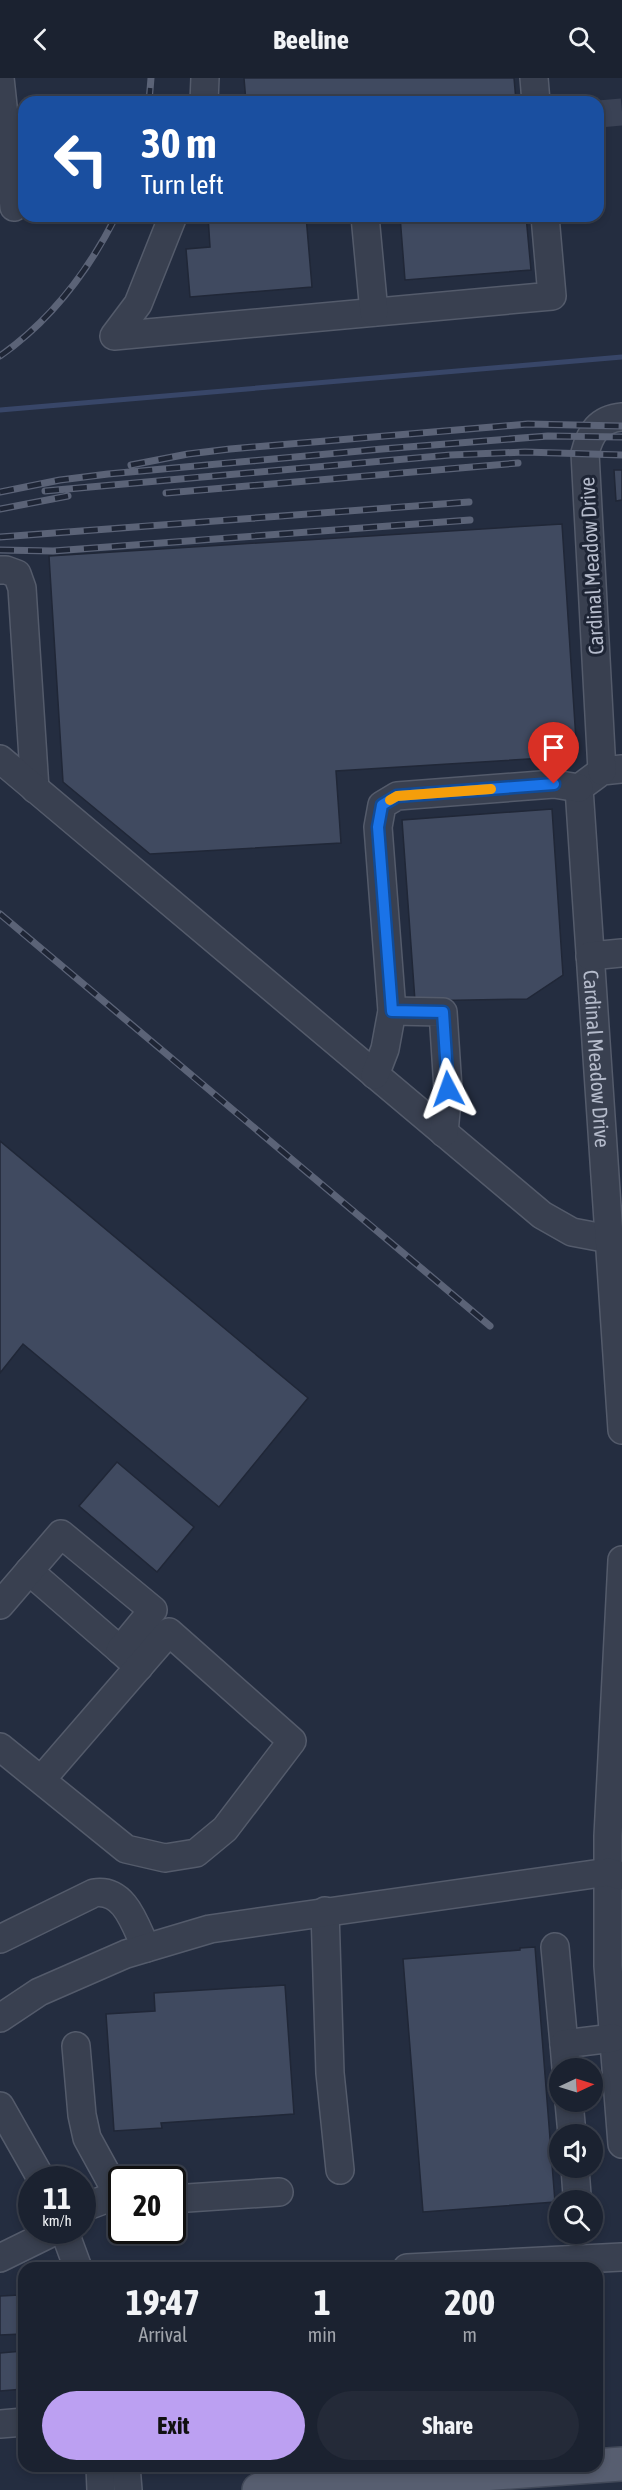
<!DOCTYPE html>
<html lang="en">
<head>
<meta charset="utf-8">
<style>
  body { margin:0; font-family:"Asap Condensed",sans-serif; background:#242a38; color:#f1f3f6; height:100vh; display:flex; flex-direction:column; font-size:22px; white-space:nowrap }
  * { box-sizing:border-box; margin:0 }
  p { font-size:20px; color:#a0a4ab }
  .icon { flex:none; width:33px; height:33px; fill:none; stroke:currentColor; stroke-width:2; stroke-linecap:round; stroke-linejoin:round }
  .map { position:relative; flex:1; overflow:hidden }
  .sheet { position:absolute; left:18px; top:2184px; width:585px; height:210px; display:flex; flex-direction:column; background:#1b2230; border-radius:18px; box-shadow:0 3px 9px #0003,0 0 0 2px #393f4c }
  .sheet>* { flex:none }
  .top-card { position:absolute; left:18px; top:18px; width:586px; height:126px; border-radius:18px; box-shadow:0 3px 9px #0003,0 0 0 2px #393f4c; background:#1a4fa0; color:#fff; overflow:hidden }
  .needle { width:39px; rotate:86deg }
  .fabs { position:absolute; left:549px; top:1980px; display:grid; gap:12px }
  .fabs a { display:grid; place-items:center; width:54px; height:54px; border-radius:50%; background:#1b2230; box-shadow:0 3px 9px #0003,0 0 0 2px #393f4c; font-size:30px }
  .speed { position:absolute; left:18px; top:2088px; display:flex; gap:12px; font-size:30px; font-weight:700; text-align:center }
  .speed>* { display:grid; place-content:center; width:78px; height:78px; border-radius:50%; background:#1b2230; box-shadow:0 3px 9px #0003,0 0 0 2px #393f4c; line-height:1 }
  .speed small { font-size:15px; font-weight:400 }
  .speed .limit { border:3px solid #111; border-radius:9px; background:#fff; color:#111 }
  .pin { position:absolute; display:grid; place-items:center; width:51px; height:51px; color:#fff; margin:-62px -26px; border-radius:50% 50% 50% 0; rotate:-45deg; box-shadow:0 0 6px #0007 }
  .pin .icon { rotate:45deg }
  .me { position:absolute; width:66px; margin:-33px; rotate:356deg; stroke-linejoin:round; filter:drop-shadow(0 0 4px #0008) }
  .turn { display:flex; align-items:center; gap:21px; height:126px; padding:0 24px; font-size:27px }
  .turn .icon { width:78px; height:78px; stroke-width:2.5 }
  .turn b { display:block; font-size:42px; line-height:51px }
  .eta { display:flex; justify-content:space-evenly; align-items:center; height:102px; text-align:center }
  .eta b { font-size:36px; font-weight:700; line-height:42px }
  .primary-button { display:flex; gap:12px; margin-top:auto; padding:12px 24px }
  .primary-button a { flex:1; height:69px; border-radius:36px; background:#bca0f2; color:#111; font-size:24px; font-weight:700; line-height:69px; text-align:center }
  .primary-button a+a { background:#242a38; color:#f1f3f6 }
  header { display:flex; justify-content:space-between; align-items:center; height:78px; padding:0 24px; background:#1b2230; font-size:27px; font-weight:700 }
  .map>svg:first-child { display:block }
</style>
</head>
<body>
<header><svg class="icon" aria-label="back" viewBox="0 0 24 24"><path d="M15 5l-7 7 7 7"/></svg>Beeline<svg class="icon" aria-label="search" viewBox="0 0 24 24"><circle cx="10" cy="10" r="6"/><path d="M15 15l6 6"/></svg></header>
<div class="map">
<svg width="622" height="2412" viewBox="0 0 622 2412">
  <rect width="100%" height="100%" fill="#242d40"/>
  <g fill="none" stroke-linecap="round" stroke-linejoin="round">
    <path stroke="#384668" stroke-width="5" d="M0,332L622,279"/>
  </g>
  <path fill="#404a60" stroke="#202737" stroke-width="1.5" d="M244,0H514L516,23L246,24Z
    M208,138H306L312,209L190,219L186,171L210,169Z
    M400,138H526L531,192L405,202Z
    M614,392H622V422L616,423Z
    M562,446L577,678L336,693L341,765L150,776L63,704L49,478Z
    M552,731L563,897L527,921L415,923L402,742Z
    M0,1063L308,1320L219,1429L23,1266L0,1295Z
    M117,1384L194,1449L157,1494L79,1428Z
    M535,1869L555,2124L423,2134L403,1881L520,1872V1870Z
    M285,1907L294,2036L161,2045L162,2050L114,2053L106,1936L155,1933L154,1915Z
    M20,2217L22,2256L0,2257V2218Z
    M23,2273L24,2311L0,2313V2275Z"/>
  <g fill="none" stroke-linecap="round" stroke-linejoin="round">
    <path stroke="#3a4255" stroke-width="27" stroke-dasharray="27 14" stroke-linecap="butt" d="M599,36L622,34"/>
    <g stroke="#545b6b" stroke-width="30">
      <g id="minor">
        <path d="M0,0L14,129"/>
        <path d="M534,0L536,24"/>
        <path d="M204,24L205,0"/>
        <path d="M173,138L138,226L114,258L552,218L545,138"/>
        <path d="M365,138L374,234"/>
        <path d="M0,492H6L17,496L22,510L35,711"/>
        <path d="M0,681L542,1137L572,1154L609,1161"/>
        <path id="s1" d="M622,691L602,693L579,710L622,1352"/>
        <path d="M602,693L585,375C590,355 599,341 622,339"/>
        <path d="M590,878L622,875"/>
        <path d="M392,933L443,934L448,1011L444,1055"/>
        <path d="M375,997L385,971L392,933L378,749L382,727L397,718L554,706L579,710"/>
        <path d="M622,1482L608,1758V1888L622,2066"/>
        <path d="M29,1493L120,1572"/>
        <path d="M0,1527L61,1456L153,1532L120,1572L139,1589"/>
        <path d="M0,1669L126,1771L165,1780L196,1775L225,1751L292,1663L169,1554L41,1702"/>
        <path d="M325,1833L330,1995L340,2092"/>
        <path d="M0,1861L94,1815C125,1810 135,1847 146,1870"/>
        <path d="M555,1869L564,1966"/>
        <path d="M0,1940L39,1914L126,1876L210,1851L608,1794L622,1798"/>
        <path d="M76,1968L82,2037L87,2060L121,2122"/>
        <path d="M566,1990L564,1966L613,1960"/>
        <path d="M569,2024L572,2056"/>
        <path d="M0,2028L42,2102"/>
        <path d="M575,2090L577,2117"/>
        <path d="M172,2121L279,2114"/>
        <path d="M82,2130L106,2121L122,2122"/>
        <path d="M64,2152L78,2190"/>
        <path d="M0,2180L57,2152"/>
        <path d="M407,2190L622,2179"/>
        <path d="M0,2346L24,2344"/>
        <path d="M100,2388L101,2412"/>
        <path d="M126,2388L128,2412"/>
      </g>
    </g>
    <g stroke="#424959" stroke-width="36">
      <path id="major" d="M259,2412L622,2386"/>
    </g>
    <use href="#minor" stroke="#394050" stroke-width="27"/>
    <use href="#major" stroke="#575e70" stroke-width="33"/>
    <g stroke="#5b6377" stroke-width="7">
      <path id="rail" d="M149,24L151,0
        M0,278C50,243 89,192 116,138
        M131,387L188,376L230,371L528,346L622,348
        M45,413L450,377L525,374L622,377
        M0,414L60,402L108,396L382,371L548,358L622,359
        M166,415L518,385
        M0,431L68,418
        M0,459L469,424
        M0,472L53,473L470,442
        M0,836L490,1248"/>
    </g>
    <use href="#rail" stroke="#1e2535" stroke-width="4.5" stroke-dasharray="14" stroke-linecap="butt"/>
  </g>
  <g fill="none" stroke-linecap="round" stroke-linejoin="round">
    <g stroke="#114b97" stroke-width="15">
      <path id="route" d="M448,1011L443,934L392,933L378,749L382,727L397,718L554,706"/>
    </g>
    <use href="#route" stroke="#1a73e8" stroke-width="10"/>
    <path stroke="#f59e0b" stroke-width="10" d="M390,722L397,718L491,711"/>
  </g>
  <g text-anchor="middle" dominant-baseline="central" stroke-width="6" stroke-linejoin="round" paint-order="stroke">
    <g font-size="21" fill="#b5bbcb" stroke="#1e2535">
      <text transform="translate(591 488) rotate(-93)">Cardinal Meadow Drive</text>
      <text stroke="none"><textPath href="#s1" startOffset="320">Cardinal Meadow Drive</textPath></text>
    </g>
  </g>
</svg>
<div class="fabs">
<a><svg class="needle" viewBox="-14 -14 28 28"><path d="M0-13l5 13h-10z" fill="#e53935"/><path d="M0 13l5-13h-10z" fill="#a0a4ab"/></svg></a>
<a><svg class="icon" aria-label="sound" viewBox="0 0 24 24"><path d="M4 9h4l5-4v14l-5-4H4zM17 9q2 3 0 6"/></svg></a>
<a><svg class="icon" aria-label="search" viewBox="0 0 24 24"><circle cx="10" cy="10" r="6"/><path d="M15 15l6 6"/></svg></a>
</div>
<div class="speed"><div>11<small>km/h</small></div><div class="limit">20</div></div>
<div class="pin" style="left:554px;top:706px;background:#d93025"><svg class="icon" aria-label="arrive" viewBox="0 0 24 24"><path d="M6 21V4h12l-3 4 3 4H6"/></svg></div>
<svg class="me" style="left:448px;top:1011px" viewBox="-20 -20 40 40"><path d="M0-17L14 15 0 8-14 15z" fill="#1a73e8" stroke="#fff" stroke-width="4"/></svg>
<div class="top-card">
<div class="turn"><svg class="icon" aria-label="left" viewBox="0 0 24 24"><path d="M17 20v-9H6M10 6l-5 5 5 5"/></svg><div><b>30 m</b>Turn left</div></div>
</div>
<section class="sheet">
<div class="eta">
<div><b>19:47</b><p>Arrival</p></div>
<div><b>1</b><p>min</p></div>
<div><b>200</b><p>m</p></div>
</div>
<div class="primary-button"><a>Exit</a><a>Share</a></div>
</section>
</div>
</body>
</html>
